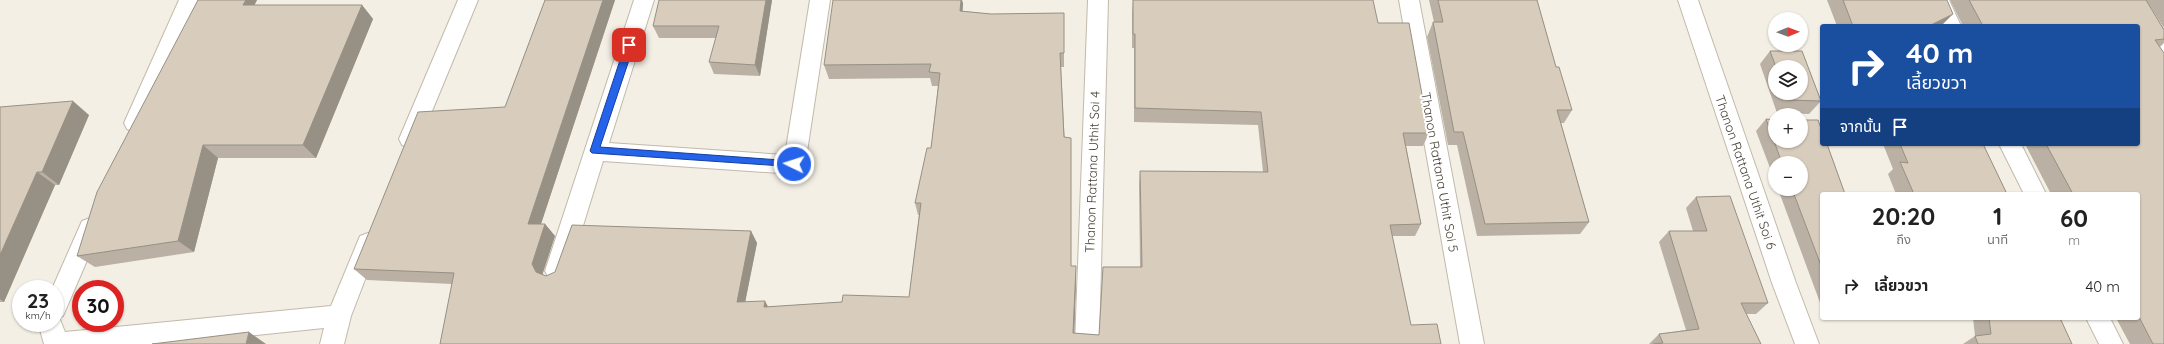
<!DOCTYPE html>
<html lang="th">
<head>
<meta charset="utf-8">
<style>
  body { margin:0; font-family:Quicksand,"Noto Sans Thai",sans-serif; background:#f2f2f2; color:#222; height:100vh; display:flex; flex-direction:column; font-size:15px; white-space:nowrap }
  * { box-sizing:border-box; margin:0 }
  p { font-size:13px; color:#767676 }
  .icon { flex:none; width:22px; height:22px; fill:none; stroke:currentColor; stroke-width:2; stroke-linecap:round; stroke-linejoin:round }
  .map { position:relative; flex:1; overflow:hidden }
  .panel { position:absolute; left:1820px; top:192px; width:320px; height:128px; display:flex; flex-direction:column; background:#fff; border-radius:4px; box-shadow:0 1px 3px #0004 }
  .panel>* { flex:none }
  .hud { position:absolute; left:1820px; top:24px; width:320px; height:122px; border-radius:4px; box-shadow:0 1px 3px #0004; background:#1a4fa0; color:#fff; overflow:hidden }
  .needle { width:26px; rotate:89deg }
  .controls { position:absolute; left:1768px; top:12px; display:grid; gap:8px }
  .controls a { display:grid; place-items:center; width:40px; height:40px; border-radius:50%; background:#fff; box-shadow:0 1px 3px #0004; font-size:20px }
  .speed { position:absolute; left:12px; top:280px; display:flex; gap:8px; font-size:20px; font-weight:700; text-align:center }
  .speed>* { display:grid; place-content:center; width:52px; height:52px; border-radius:50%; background:#fff; box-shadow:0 1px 3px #0004; line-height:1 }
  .speed small { font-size:10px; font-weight:400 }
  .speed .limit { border:6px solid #d22; background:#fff; color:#111 }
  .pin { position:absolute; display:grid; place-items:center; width:34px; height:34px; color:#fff; margin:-17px; border-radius:8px; box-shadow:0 2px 6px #0006 }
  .me { position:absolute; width:44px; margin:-22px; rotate:274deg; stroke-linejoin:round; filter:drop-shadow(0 0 3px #0008) }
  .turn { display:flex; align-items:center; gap:14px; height:84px; padding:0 20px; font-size:18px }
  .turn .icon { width:52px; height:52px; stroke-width:2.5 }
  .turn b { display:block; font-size:28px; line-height:34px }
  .then { display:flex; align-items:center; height:38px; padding:0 20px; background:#0003; gap:8px; font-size:15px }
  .eta { display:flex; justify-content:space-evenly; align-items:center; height:68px; text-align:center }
  .eta b { font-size:24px; font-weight:700; line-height:28px }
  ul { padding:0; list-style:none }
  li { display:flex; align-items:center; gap:12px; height:52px; padding:0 20px }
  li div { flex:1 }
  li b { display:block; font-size:15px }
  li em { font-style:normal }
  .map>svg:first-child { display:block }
</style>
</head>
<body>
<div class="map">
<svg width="2164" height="344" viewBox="0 0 2164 344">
  <rect width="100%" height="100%" fill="#f3efe5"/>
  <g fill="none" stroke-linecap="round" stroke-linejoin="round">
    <g stroke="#c2b9aa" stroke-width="2">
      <path id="street" d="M179,0H199L143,129L135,132L127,129L124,123Z
        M458,0H478L418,145L410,148L402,145L399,139Z
        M634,0H654L609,143L785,155L810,0H830L805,165L802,172L794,174L603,161L569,271L565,278L557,281L549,278L545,271Z
        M1088,0H1108L1099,344H1075Z
        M1399,0H1419L1484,344H1460Z
        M1678,0H1698L1796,283L1819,344H1795L1772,283Z
        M1929,0H1949L1961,26H1941Z
        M2124,0H2144L2164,31V57L2157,55Z
        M1999,144H2021L2046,194H2024Z
        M90,218L98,221L101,228L63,316L59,317L65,332L331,306L360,236L368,233L376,236L379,243L351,316L344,344H320L324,328L169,344H44L38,323H55V289H52L82,221Z
        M2086,318H2110L2123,344H2099Z"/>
    </g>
    <use href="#street" fill="#fff" fill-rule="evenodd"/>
  </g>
  <path fill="#bab0a3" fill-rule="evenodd" d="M198,0H257L254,5H362L373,19L316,158H218L194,252L95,267L77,256Z
    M545,0H615L541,224H545L555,236L542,274L546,276L751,231L757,243L745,302L768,307L909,297L919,215H918L915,203L931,148L938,86H932L930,78L829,79L824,65L963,3L962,11L991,14L1064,13V67H1061L1071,266L1076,278L1074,333L1099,335L1140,267L1139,184L1140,171L1263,172L1258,125L1134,122V48H1132V13L1133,0L1378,23L1429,133L1423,146H1406L1421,224L1415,236H1392L1411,325L1441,344H440L452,284L367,280L354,269L505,107Z
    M772,0L760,76L714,74L709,62L716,38H659L653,26Z
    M1429,0H1537L1556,67L1572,110L1564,123H1561L1589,222L1580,234L1477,236L1457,145H1448L1427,37L1433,22H1434Z
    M1827,0H1947L1941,26H1837Z
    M1950,0H2146L2164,30V43L2160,47L2164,344H2130L2116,318H2138V194H2051L2025,144H2138V26H1963Z
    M2146,0H2164V28Z
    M1770,51H1802L1821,101L1809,114L1777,113L1760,64ZM1775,67H1801V93H1775Z
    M0,107L89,115L59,185H55L4,302H0Z
    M1766,119L1775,120V141H1801V120H1818L1822,131V144H1827L1845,194H1822V308L1778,189H1801V163H1775V181L1756,131Z
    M1883,144H1983L2007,194H1896L1888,174L1893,169Z
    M1696,197L1768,303L1756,314H1746L1761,344H1649L1659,334L1686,330L1659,242L1669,231H1693L1686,208Z
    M1973,318H2060L2072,344H1963L1975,336Z"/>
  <path fill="#979084" d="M241,0H257L254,6L243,5Z
    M603,0H615L537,236L528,224Z
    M766,0H772L760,76L755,65Z
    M961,0H962L963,3L962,25L960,11Z
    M362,5L373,19L316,158L303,145Z
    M1953,14L1941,26H1929Z
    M73,101L89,115L59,185L42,172Z
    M203,145L218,158L194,252L178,241Z
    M37,172L55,185L4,302L0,299V255Z
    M545,224L555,236L542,276L536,272L532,264Z
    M751,231L757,243L743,313L737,302Z
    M1076,266V278L1074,344L1073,333Z
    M765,301L771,312L764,307Z
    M249,332L266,344H246Z"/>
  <path fill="#d8cdbd" stroke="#979084" d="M198,0H246L243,5H362L303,145H203L178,241L77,256L97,192Z
    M545,0H603L528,224H545L532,264L536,272L546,276L555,272L572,225L751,231L737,302L765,301L764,307L842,302L843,295L909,297L921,203H915L927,148H931L940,73L929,72L931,64L824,65L833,0H961L960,11L991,14L1064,13V53H1060L1064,137L1071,138V266H1076L1073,333L1099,335L1103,267H1142L1140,171L1268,172L1261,112L1135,108V34H1133V0H1373L1378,23H1409L1429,133H1403L1421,224L1390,225L1411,325L1437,324L1441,344H440L454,273L354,269L418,112L505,107Z
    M659,0H766L755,65L709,62L719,26H653Z
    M1438,0H1537L1556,67H1559L1572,110H1557L1589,222L1485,224L1463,132H1454L1433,22H1443Z
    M1843,0H1947L1953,14L1929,26H1853Z
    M1969,0H2146L2164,30V39L2155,40L2164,53V344H2153L2138,315V194H2073L2046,144H2138V26H1983Z
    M1770,51H1802L1821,101L1788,100L1785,93H1801V67H1776Z
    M73,101L42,172H37L0,255V107Z
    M1766,119L1775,120V141H1801V120H1818L1822,131V144H1827L1845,194H1822V268L1792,189H1801V163H1782Z
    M1900,144H1983L2007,194H1914L1900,162L1908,163Z
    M1730,196L1768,303H1741L1761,344H1653L1663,343L1659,334L1699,329L1669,231H1707L1696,197Z
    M1989,318H2060L2072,344H1978L1975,336L1991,334Z
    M249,332L246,344H152Z"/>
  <path fill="#2563eb" stroke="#184099" d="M629,42L634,45L600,147L794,161L799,164L797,167L592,153L590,151L625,45Z"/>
  <g text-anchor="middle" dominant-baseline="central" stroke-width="4" stroke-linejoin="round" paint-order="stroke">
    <g font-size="13" fill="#453f34" stroke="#fff">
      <text transform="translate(1092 172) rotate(-88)">Thanon Rattana Uthit Soi 4</text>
      <text transform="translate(1440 172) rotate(80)">Thanon Rattana Uthit Soi 5</text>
      <text transform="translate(1746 172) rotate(71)">Thanon Rattana Uthit Soi 6</text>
    </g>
  </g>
</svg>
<div class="controls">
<a><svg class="needle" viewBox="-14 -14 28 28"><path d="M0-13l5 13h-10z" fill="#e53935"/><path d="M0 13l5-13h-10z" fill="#767676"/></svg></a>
<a><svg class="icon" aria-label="layers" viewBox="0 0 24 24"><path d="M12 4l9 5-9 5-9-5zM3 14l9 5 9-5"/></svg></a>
<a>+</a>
<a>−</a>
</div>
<div class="speed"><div>23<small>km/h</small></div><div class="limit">30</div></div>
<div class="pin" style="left:629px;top:45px;background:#d93025"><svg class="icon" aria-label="arrive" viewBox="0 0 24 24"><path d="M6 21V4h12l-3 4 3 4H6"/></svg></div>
<svg class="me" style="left:794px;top:164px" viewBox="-20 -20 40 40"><circle r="17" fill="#2563eb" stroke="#fff" stroke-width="3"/><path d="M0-11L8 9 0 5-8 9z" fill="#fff"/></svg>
<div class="hud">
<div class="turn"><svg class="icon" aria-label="right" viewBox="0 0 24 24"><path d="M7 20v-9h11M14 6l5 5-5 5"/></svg><div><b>40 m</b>เลี้ยวขวา</div></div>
<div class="then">จากนั้น<svg class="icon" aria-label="arrive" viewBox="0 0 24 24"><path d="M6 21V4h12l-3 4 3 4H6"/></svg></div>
</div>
<section class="panel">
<div class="eta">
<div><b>20:20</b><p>ถึง</p></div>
<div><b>1</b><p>นาที</p></div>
<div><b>60</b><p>m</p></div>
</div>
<ul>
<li><svg class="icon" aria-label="right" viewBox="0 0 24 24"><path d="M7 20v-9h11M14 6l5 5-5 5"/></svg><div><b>เลี้ยวขวา</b></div><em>40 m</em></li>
</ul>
</section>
</div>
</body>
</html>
